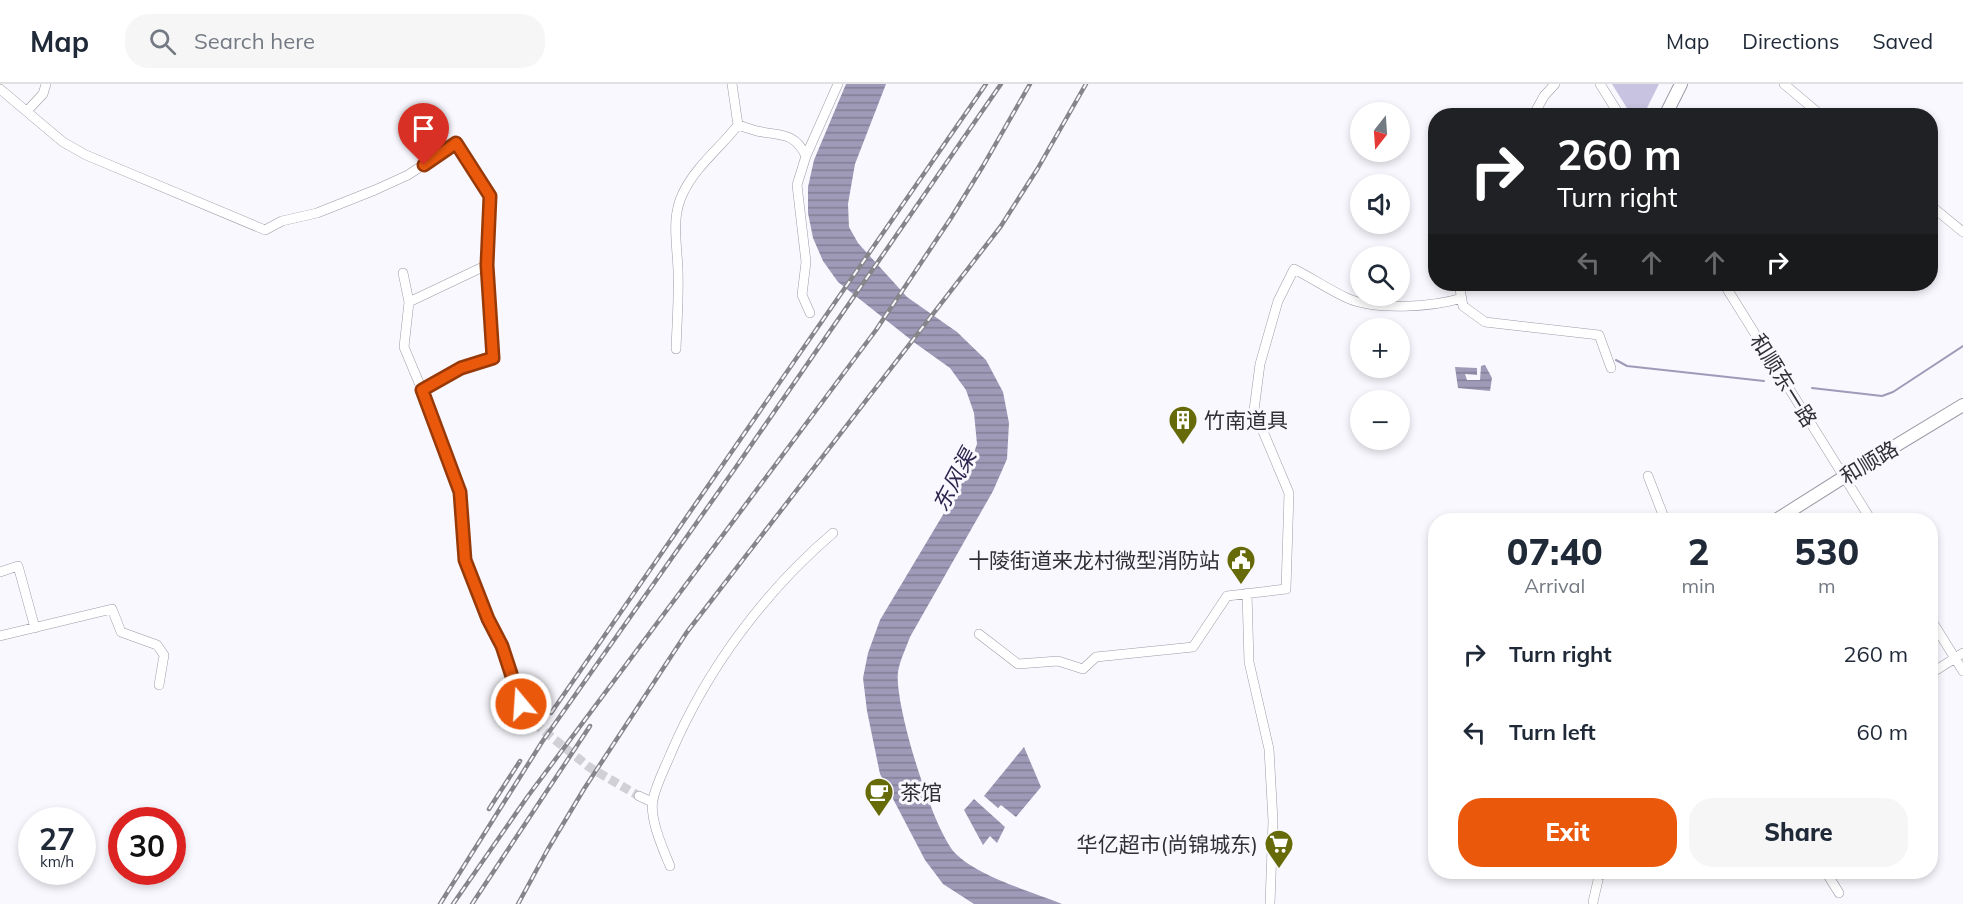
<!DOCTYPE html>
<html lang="en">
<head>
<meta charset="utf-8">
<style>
  body { margin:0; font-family:Mulish,"Noto Sans SC",sans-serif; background:#f6f6f7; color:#1f2937; height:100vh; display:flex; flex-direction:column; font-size:22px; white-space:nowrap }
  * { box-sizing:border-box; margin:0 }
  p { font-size:20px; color:#747a83 }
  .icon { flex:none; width:33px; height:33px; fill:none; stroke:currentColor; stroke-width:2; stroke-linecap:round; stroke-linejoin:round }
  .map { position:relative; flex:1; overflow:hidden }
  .drawer { position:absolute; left:1428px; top:429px; width:510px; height:366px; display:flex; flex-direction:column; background:#fff; border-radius:24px; box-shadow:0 3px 9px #0003 }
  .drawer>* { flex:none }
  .hud { position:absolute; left:1428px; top:24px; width:510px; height:183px; border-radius:24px; box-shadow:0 3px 9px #0003; background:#202124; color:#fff; overflow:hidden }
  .needle { width:39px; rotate:197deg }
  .controls { position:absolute; left:1350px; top:18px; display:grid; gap:12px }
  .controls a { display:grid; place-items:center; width:60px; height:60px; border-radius:50%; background:#fff; box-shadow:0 3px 9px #0003; font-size:30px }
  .speed { position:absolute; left:18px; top:723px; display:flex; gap:12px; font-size:30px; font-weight:700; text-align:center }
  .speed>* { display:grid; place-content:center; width:78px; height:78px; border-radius:50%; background:#fff; box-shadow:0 3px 9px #0003; line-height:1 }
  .speed small { font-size:15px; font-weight:400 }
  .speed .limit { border:9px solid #d22; background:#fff; color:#111 }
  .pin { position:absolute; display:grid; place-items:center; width:51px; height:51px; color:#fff; margin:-62px -26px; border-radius:50% 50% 50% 0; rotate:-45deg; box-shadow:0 0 6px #0007 }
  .pin .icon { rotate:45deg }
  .me { position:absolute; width:66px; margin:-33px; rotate:342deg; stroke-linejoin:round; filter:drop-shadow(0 0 4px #0008) }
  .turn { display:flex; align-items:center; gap:21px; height:126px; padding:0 30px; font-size:27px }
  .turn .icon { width:78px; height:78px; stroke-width:2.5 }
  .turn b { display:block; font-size:42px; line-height:51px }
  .lanes { display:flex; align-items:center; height:57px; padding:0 30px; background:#0003; justify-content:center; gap:30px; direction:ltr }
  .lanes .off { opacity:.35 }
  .eta { display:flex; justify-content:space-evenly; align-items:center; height:102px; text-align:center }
  .eta b { font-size:36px; font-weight:800; line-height:42px }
  .action { display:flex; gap:12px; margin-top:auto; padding:12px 30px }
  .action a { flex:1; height:69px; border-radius:24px; background:#ea580c; color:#fff; font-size:24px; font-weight:800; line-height:69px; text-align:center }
  .action a+a { background:#f6f6f7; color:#1f2937 }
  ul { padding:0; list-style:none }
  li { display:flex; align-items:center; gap:18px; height:78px; padding:0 30px }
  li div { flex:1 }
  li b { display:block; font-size:22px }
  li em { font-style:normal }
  header { display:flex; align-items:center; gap:36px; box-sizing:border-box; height:84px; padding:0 30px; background:#fff; border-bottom:2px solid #e0e1e3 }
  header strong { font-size:28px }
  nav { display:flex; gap:33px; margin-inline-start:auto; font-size:21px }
  .search { width:420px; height:54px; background:#f6f6f7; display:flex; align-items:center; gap:15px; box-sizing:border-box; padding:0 21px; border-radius:24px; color:#747a83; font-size:22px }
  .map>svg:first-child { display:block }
</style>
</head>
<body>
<header>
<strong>Map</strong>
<div class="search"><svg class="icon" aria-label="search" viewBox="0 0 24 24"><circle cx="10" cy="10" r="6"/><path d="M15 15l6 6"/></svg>Search here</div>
<nav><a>Map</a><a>Directions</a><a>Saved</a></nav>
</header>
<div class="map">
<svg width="1963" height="820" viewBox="0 0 1963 820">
  <defs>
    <pattern id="water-rules" width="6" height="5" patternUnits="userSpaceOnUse" patternTransform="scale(1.5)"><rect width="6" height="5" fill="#9f9ab8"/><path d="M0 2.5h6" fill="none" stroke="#827e96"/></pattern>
  </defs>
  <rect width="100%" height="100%" fill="#f9f8fe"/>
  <path fill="#c7c3e0" d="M1612,0H1659L1647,24L1630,29Z"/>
  <path fill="url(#water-rules)" d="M846,0H886L855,80L848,120L849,143L858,159L907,213L957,248L986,276L1003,308L1009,339L1007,375L993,407L910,553C906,564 900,576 898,588C894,620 933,746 955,769C977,792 1032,808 1062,820H974L943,800L925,776L880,690L867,627L863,594L868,569L880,536L965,394L977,360L974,329L966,306L950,284L915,259L838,198L823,177L813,154L808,129V103L814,76Z
    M1485,281L1492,294L1490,307L1458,304L1455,283L1477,284V291L1465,290L1467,296H1480L1481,282Z
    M1024,663L1041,703L1016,733L1001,721L998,724L984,712Z
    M974,715L1005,743L997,759L990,752L983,761L964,726Z"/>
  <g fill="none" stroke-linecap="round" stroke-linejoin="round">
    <path stroke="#9f9ab8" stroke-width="2" d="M1616,276L1627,282L1764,297
      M1812,304L1882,312L1893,308L1963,262"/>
    <path stroke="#d1d0d6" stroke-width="9" stroke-dasharray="9 4.5" stroke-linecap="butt" d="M534,639L589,683L639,712"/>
    <g stroke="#9c9ba7" stroke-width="10">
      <path id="minor" d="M1600,0L1620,32
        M1784,0L1822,32
        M0,5L63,58L86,71L265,146L282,137L317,129L375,106L408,91L456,59L490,112L487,181L493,274L461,284L422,306L460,408L465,476L488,535L503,562L521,620L534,639
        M27,27L43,10L46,0
        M1533,32L1544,12L1555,0
        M738,41C744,43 750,45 757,47C779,52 794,47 806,72
        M1930,121L1963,148
        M403,189L409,218L404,263L422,306
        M1459,200L1463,222L1485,238L1599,251L1611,284
        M1724,200L1871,436
        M409,218L487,181
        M810,229L802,211L806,178L797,101L806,72L838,0
        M676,265C677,238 679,212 678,186C677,159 671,133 683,109C696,82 720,64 738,41L732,0
        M1648,392L1665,436
        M0,488L18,482L35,544
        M1247,509L1249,578L1269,665L1273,737L1270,820
        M1930,534L1963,587
        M979,550L1018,580L1058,577L1083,585L1096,573L1193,563L1227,512L1286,505L1289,409L1254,326L1260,280L1278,217L1294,185C1312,194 1329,206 1347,214C1375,227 1433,223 1462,214
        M0,552L112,525L121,548L157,561L164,571L159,601
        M1930,590L1963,569
        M639,712L652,718
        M670,782C663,765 649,734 653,716C656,700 665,684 671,669C707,585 764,508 833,449
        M1826,788L1839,809
        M1593,818L1599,792L1607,788"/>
    </g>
    <g stroke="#9c9ba7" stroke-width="14">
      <path id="tertiary" d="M1665,32L1681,0
        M1776,436L1844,393L1963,321"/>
    </g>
    <use href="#minor" stroke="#fff" stroke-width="9"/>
    <use href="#tertiary" stroke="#fff" stroke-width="12"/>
    <g stroke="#86858a" stroke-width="4.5">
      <path id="rail" d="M551,629L986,0
        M489,725L520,677
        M440,820L542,658L736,383L1001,0
        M453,820L528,712L876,246L951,134L983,82L1030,0
        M472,820L590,642
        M518,820L548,765L584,705L687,548L1001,142L1038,84L1086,0"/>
    </g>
    <use href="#rail" stroke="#f9f8fe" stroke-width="2" stroke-dasharray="7" stroke-linecap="butt"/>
  </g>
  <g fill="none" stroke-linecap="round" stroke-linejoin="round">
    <g stroke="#983908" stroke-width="15">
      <path id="route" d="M424,81L456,59L490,112L487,181L493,274L461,284L422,306L460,408L465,476L488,535L502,562L521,620"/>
    </g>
    <use href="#route" stroke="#ea580c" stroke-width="10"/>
  </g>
  <defs>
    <g id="building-pin" transform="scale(1.5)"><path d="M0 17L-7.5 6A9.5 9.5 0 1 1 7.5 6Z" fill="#666a09" stroke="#f9f8fe"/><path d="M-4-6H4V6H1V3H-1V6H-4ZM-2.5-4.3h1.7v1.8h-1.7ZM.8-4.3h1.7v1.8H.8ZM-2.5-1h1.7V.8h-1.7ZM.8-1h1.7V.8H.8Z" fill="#fff"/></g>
    <g id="civic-pin" transform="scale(1.5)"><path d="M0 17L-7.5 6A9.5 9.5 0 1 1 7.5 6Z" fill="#666a09" stroke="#f9f8fe"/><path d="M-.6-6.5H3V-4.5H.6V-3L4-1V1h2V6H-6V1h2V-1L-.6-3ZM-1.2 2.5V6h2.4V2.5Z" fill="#fff"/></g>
    <g id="cafe-pin" transform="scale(1.5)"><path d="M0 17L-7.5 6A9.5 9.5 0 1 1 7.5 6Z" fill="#666a09" stroke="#f9f8fe"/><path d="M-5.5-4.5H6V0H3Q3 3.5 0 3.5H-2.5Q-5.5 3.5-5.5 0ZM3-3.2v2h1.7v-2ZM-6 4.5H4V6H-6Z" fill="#fff"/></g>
    <g id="supermarket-pin" transform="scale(1.5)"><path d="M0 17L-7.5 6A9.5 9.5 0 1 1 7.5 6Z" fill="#666a09" stroke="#f9f8fe"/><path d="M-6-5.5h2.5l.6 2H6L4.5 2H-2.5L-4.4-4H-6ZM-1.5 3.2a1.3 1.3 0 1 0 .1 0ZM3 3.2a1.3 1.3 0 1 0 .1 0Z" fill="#fff"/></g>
  </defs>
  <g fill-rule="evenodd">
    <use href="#building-pin" x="1183" y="336"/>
    <use href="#civic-pin" x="1241" y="476"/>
    <use href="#cafe-pin" x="879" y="708"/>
    <use href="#supermarket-pin" x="1279" y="760"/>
  </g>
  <g text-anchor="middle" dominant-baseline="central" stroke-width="6" stroke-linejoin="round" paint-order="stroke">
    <g font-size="21" fill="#313035" stroke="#f9f8fe">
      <text transform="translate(1784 296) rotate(58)">和顺东一路</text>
      <text transform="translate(1869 378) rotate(-31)">和顺路</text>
    </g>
    <g font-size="21" fill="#313035" stroke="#f9f8fe" text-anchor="start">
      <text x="1204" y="336">竹南道具</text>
      <text x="1220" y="476" text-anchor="end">十陵街道来龙村微型消防站</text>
      <text x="900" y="708">茶馆</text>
      <text x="1258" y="760" text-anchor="end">华亿超市(尚锦城东)</text>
    </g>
    <g font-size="22" font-style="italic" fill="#2e244d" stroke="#f9f8fe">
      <text transform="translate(954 396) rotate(-62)">东风渠</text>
    </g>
  </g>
</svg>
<div class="controls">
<a><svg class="needle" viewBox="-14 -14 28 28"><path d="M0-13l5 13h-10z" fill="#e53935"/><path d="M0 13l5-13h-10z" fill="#747a83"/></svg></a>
<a><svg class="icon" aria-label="sound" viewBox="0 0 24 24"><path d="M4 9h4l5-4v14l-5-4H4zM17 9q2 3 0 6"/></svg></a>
<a><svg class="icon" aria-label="search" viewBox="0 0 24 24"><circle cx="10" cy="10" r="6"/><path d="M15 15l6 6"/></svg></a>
<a>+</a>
<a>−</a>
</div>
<div class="speed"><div>27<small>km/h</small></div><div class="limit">30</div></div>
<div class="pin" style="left:424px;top:81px;background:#d93025"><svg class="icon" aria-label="arrive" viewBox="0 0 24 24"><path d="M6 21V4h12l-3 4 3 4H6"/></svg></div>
<svg class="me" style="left:521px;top:620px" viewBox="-20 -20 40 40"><circle r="17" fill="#ea580c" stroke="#fff" stroke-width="3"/><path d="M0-11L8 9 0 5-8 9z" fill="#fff"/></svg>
<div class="hud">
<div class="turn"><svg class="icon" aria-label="right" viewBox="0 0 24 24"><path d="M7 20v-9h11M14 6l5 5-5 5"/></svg><div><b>260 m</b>Turn right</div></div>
<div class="lanes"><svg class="icon off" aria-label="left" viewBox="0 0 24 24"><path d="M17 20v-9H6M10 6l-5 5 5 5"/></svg><svg class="icon off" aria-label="ahead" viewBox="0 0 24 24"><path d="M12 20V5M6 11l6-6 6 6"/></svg><svg class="icon off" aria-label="ahead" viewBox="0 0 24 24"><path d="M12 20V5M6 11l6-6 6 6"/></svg><svg class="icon" aria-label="right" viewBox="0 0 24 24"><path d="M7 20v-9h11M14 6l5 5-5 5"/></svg></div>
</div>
<section class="drawer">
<div class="eta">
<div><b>07:40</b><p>Arrival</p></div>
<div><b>2</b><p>min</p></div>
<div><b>530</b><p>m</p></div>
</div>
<ul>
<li><svg class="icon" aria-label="right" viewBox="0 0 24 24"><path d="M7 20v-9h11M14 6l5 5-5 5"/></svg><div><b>Turn right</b></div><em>260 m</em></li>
<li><svg class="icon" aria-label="left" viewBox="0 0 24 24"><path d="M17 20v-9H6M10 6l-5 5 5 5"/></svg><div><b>Turn left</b></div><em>60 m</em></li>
</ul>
<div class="action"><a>Exit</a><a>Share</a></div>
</section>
</div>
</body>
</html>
